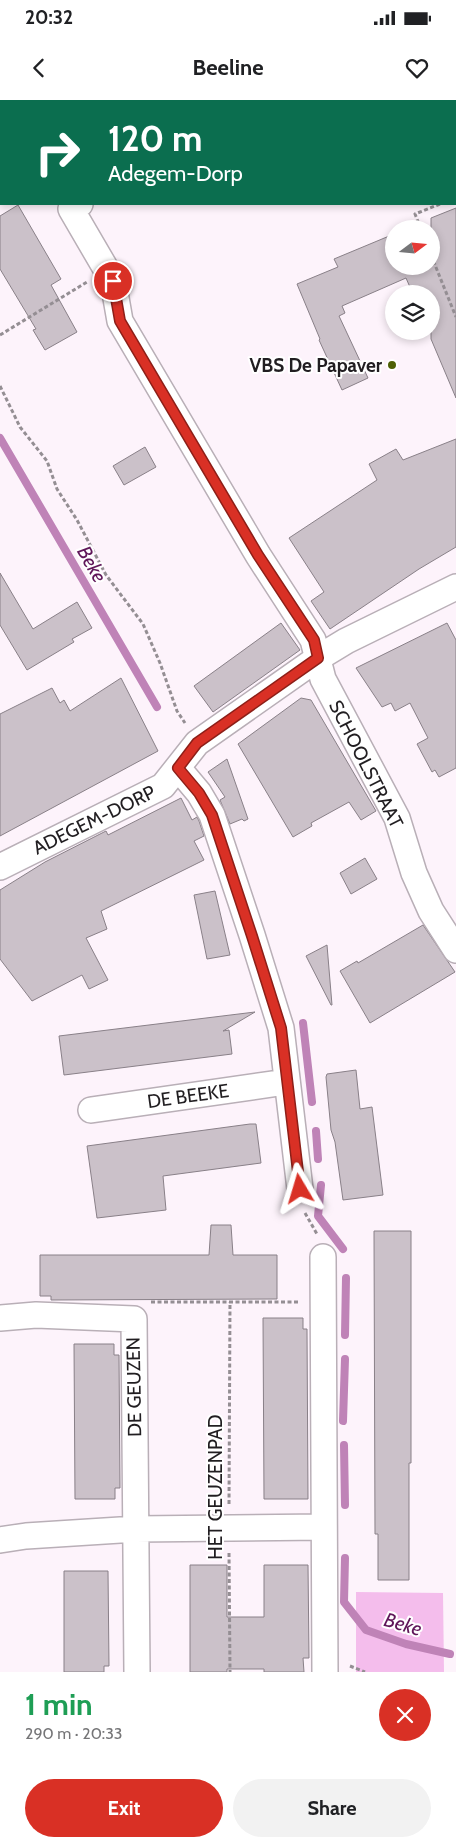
<!DOCTYPE html>
<html lang="en">
<head>
<meta charset="utf-8">
<style>
  body { margin:0; font-family:Cabin,sans-serif; background:#f2f2f2; color:#202124; height:100vh; display:flex; flex-direction:column; font-size:19px; white-space:nowrap }
  * { box-sizing:border-box; margin:0 }
  p { font-size:16px; color:#757577 }
  .icon { flex:none; width:28px; height:28px; fill:none; stroke:currentColor; stroke-width:2; stroke-linecap:round; stroke-linejoin:round }
  .map { position:relative; height:1572px; overflow:hidden }
  .sheet { display:flex; flex-direction:column; background:#fff; flex:1 }
  .sheet>* { flex:none }
  .hud { position:absolute; left:0px; top:0px; width:456px; height:105px; box-shadow:0 2px 8px #0003; background:#0b6e4f; color:#fff; overflow:hidden }
  .needle { width:32px; rotate:74deg }
  .fabs { position:absolute; left:385px; top:120px; display:grid; gap:10px }
  .fabs a { display:grid; place-items:center; width:55px; height:55px; border-radius:50%; background:#fff; box-shadow:0 2px 8px #0003; font-size:25px }
  .pin { position:absolute; display:grid; place-items:center; width:42px; height:42px; color:#fff; margin:-21px; border:2px solid #fff; border-radius:50%; box-shadow:0 1px 5px #0007 }
  .me { position:absolute; width:55px; margin:-28px; rotate:353deg; stroke-linejoin:round; filter:drop-shadow(0 0 4px #0008) }
  .turn { display:flex; align-items:center; gap:18px; height:105px; padding:0 25px; font-size:22px }
  .turn .icon { width:65px; height:65px; stroke-width:2.5 }
  .turn b { display:block; font-size:35px; line-height:42px }
  .round { display:grid; place-items:center; flex:none; width:52px; height:52px; border-radius:26px; background:#f2f2f2 }
  .overview { display:flex; align-items:center; justify-content:space-between; height:85px; padding:0 25px }
  h1 { font-size:30px; font-weight:700; line-height:38px; color:#1e9e55 }
  .cta { display:flex; gap:10px; margin-top:auto; padding:10px 25px }
  .cta a { flex:1; height:58px; border-radius:30px; background:#d93025; color:#fff; font-size:20px; font-weight:700; line-height:58px; text-align:center }
  .cta a+a { background:#f2f2f2; color:#202124 }
  .status { display:flex; justify-content:space-between; align-items:center; height:35px; padding:0 25px; background:#fff; direction:ltr }
  .status svg { height:14px; fill:currentColor }
  header { display:flex; justify-content:space-between; align-items:center; height:65px; padding:0 25px; background:#fff; font-size:22px; font-weight:700 }
  .map>svg:first-child { display:block }
</style>
</head>
<body>
<div class="status"><b>20:32</b><svg viewBox="0 0 49 12"><path d="M0 12V9h3v3zM5 12V6h3v6zM10 12V3h3v9zM15 12V0h3v12zM26 1h20v11H26zM47 4h2v5h-2z"/></svg></div>
<header><svg class="icon" aria-label="back" viewBox="0 0 24 24"><path d="M15 5l-7 7 7 7"/></svg>Beeline<svg class="icon" aria-label="heart" viewBox="0 0 24 24"><path d="M12 20l-8-8c-3-5 5-10 8-4 3-6 11-1 8 4z"/></svg></header>
<div class="map">
<svg width="456" height="1572" viewBox="0 0 456 1572">
  <rect width="100%" height="100%" fill="#fdf3fb"/>
  <path fill="#f4bdec" d="M356,1492L443,1493L444,1572H356Z"/>
  <g fill="none" stroke-linecap="round" stroke-linejoin="round">
    <path stroke="#bf83b7" stroke-width="8" d="M0,338L157,607
      M303,923L312,1002
      M316,1031L318,1059
      M321,1085L318,1116L343,1149
      M345,1235L346,1178
      M343,1321L345,1259
      M344,1345L345,1405
      M345,1458L344,1502L366,1530L406,1544L450,1554"/>
  </g>
  <path fill="#cbc1c9" stroke="#898088" d="M18,105L61,179L51,185L77,232L45,250L33,230L36,229L0,169V116Z
    M456,108V298L431,239V194H413L406,178L342,206L345,213L339,216L368,278L342,290L319,240L320,239L297,184L338,167L334,159L394,134V166H431V118Z
    M456,339V447L419,469L330,529L311,501L324,492L289,438L377,380L369,364L396,349L403,360Z
    M145,347L156,367L124,385L113,366Z
    M0,473L33,529L77,502L92,528L72,539L74,542L27,570L0,525Z
    M281,523L300,550L213,612L194,586Z
    M447,523L456,540V668L439,677L435,670L432,672L417,644L428,638L410,603L395,611L391,603L382,607L356,568Z
    M121,578L158,651L0,736V614L52,588L60,603L64,600L70,611Z
    M301,598L311,600L376,711L361,720L349,702L311,723L312,726L293,737L238,644Z
    M227,659L248,719L244,721L242,719L230,724L220,700L225,697L208,672Z
    M181,698L192,720L197,717L199,721L204,736L194,741L204,760L101,811L107,829L86,838L108,880L89,889L82,875L32,901L0,859V790L45,762L106,731L108,735Z
    M365,758L377,779L351,794L340,773Z
    M215,791L230,855L207,859L194,795Z
    M423,825L455,872L370,923L340,871L357,861L358,863Z
    M327,845L332,905H331L306,856Z
    M255,912L223,931L229,930L232,954L64,975L59,936Z
    M356,970L360,1009L372,1007L383,1095L343,1100L335,1042L331,1030L326,977L327,974Z
    M250,1024H256L261,1063L163,1076L166,1110L97,1118L87,1046Z
    M211,1125H231L233,1155H277V1199L51,1200V1196H40V1155H209Z
    M374,1131H411V1363H409V1480H378V1434H375Z
    M263,1218H303V1229H307L308,1399H264Z
    M74,1244H114V1255H119L120,1388H115V1399H75Z
    M190,1465H227V1517H264V1465H308L309,1558H303L304,1572H264V1569H227V1572H190Z
    M64,1471H108L109,1566H104V1572H64Z"/>
  <g fill="none" stroke-linecap="round" stroke-linejoin="round">
    <g stroke="#b9afb7" stroke-width="28">
      <path id="street" d="M80,104L71,109L113,181L120,221L258,455L313,540L323,579L397,718L414,773L431,811L456,850
        M178,668L199,693L212,715L252,835L281,928L300,1089
        M0,767L163,686L197,643L318,558L346,541L456,487
        M91,1010L286,982
        M323,1157L325,1572
        M0,1218L36,1215L134,1219L137,1572
        M0,1440L26,1436L136,1429L324,1427"/>
    </g>
    <path stroke="#948e93" stroke-width="3" stroke-dasharray="4 2.5" stroke-linecap="butt" d="M0,23L1,25
      M455,97H456
      M421,129L415,114L440,104
      M431,155L456,217
      M0,235L87,182
      M0,286L20,327L47,361L57,389L77,420L106,475L143,524L160,563L177,611L185,623
      M305,1113L317,1134
      M151,1202H300
      M229,1404L230,1202
      M229,1453L230,1572
      M350,1566L365,1572"/>
    <use href="#street" stroke="#fff" stroke-width="25"/>
  </g>
  <g fill="none" stroke-linecap="round" stroke-linejoin="round">
    <g stroke="#8d1f18" stroke-width="12">
      <path id="route" d="M113,181L120,221L258,455L314,540L318,558L197,643L178,668L199,693L212,715L252,836L281,928L300,1089"/>
    </g>
    <use href="#route" stroke="#d93025" stroke-width="9"/>
  </g>
  <circle fill="#4e6005" stroke="#fff" stroke-width="2" cx="392" cy="265" r="5"/>
  <g text-anchor="middle" dominant-baseline="central" stroke-width="4" stroke-linejoin="round" paint-order="stroke">
    <g font-size="19" font-weight="bold" fill="#211e21" stroke="#fff" text-anchor="end">
      <text x="382" y="265">VBS De Papaver</text>
    </g>
    <g font-size="19" fill="#211e21" stroke="#fff">
      <text transform="translate(366 664) rotate(63)">SCHOOLSTRAAT</text>
      <text transform="translate(94 720) rotate(-26)">ADEGEM-DORP</text>
      <text transform="translate(188 996) rotate(-8)">DE BEEKE</text>
      <text transform="translate(134 1287) rotate(-91)">DE GEUZEN</text>
      <text transform="translate(215 1387) rotate(-90)">HET GEUZENPAD</text>
    </g>
    <g font-size="20" font-style="italic" fill="#60175a" stroke="#fff">
      <text transform="translate(92 464) rotate(60)">Beke</text>
      <text transform="translate(403 1524) rotate(16)">Beke</text>
    </g>
  </g>
</svg>
<div class="fabs">
<a><svg class="needle" viewBox="-14 -14 28 28"><path d="M0-13l5 13h-10z" fill="#e53935"/><path d="M0 13l5-13h-10z" fill="#757577"/></svg></a>
<a><svg class="icon" aria-label="layers" viewBox="0 0 24 24"><path d="M12 4l9 5-9 5-9-5zM3 14l9 5 9-5"/></svg></a>
</div>
<div class="pin" style="left:113px;top:181px;background:#d93025"><svg class="icon" aria-label="arrive" viewBox="0 0 24 24"><path d="M6 21V4h12l-3 4 3 4H6"/></svg></div>
<svg class="me" style="left:300px;top:1089px" viewBox="-20 -20 40 40"><path d="M0-17L14 15 0 8-14 15z" fill="#d93025" stroke="#fff" stroke-width="4"/></svg>
<div class="hud">
<div class="turn"><svg class="icon" aria-label="right" viewBox="0 0 24 24"><path d="M7 20v-9h11M14 6l5 5-5 5"/></svg><div><b>120 m</b>Adegem-Dorp</div></div>
</div>
</div>
<section class="sheet">
<div class="overview"><div><h1>1 min</h1><p>290 m · 20:33</p></div><a class="round" style="background:#d93025;color:#fff"><svg class="icon" aria-label="close" viewBox="0 0 24 24"><path d="M6 6l12 12M18 6L6 18"/></svg></a></div>
<div class="cta"><a>Exit</a><a>Share</a></div>
</section>
</body>
</html>
